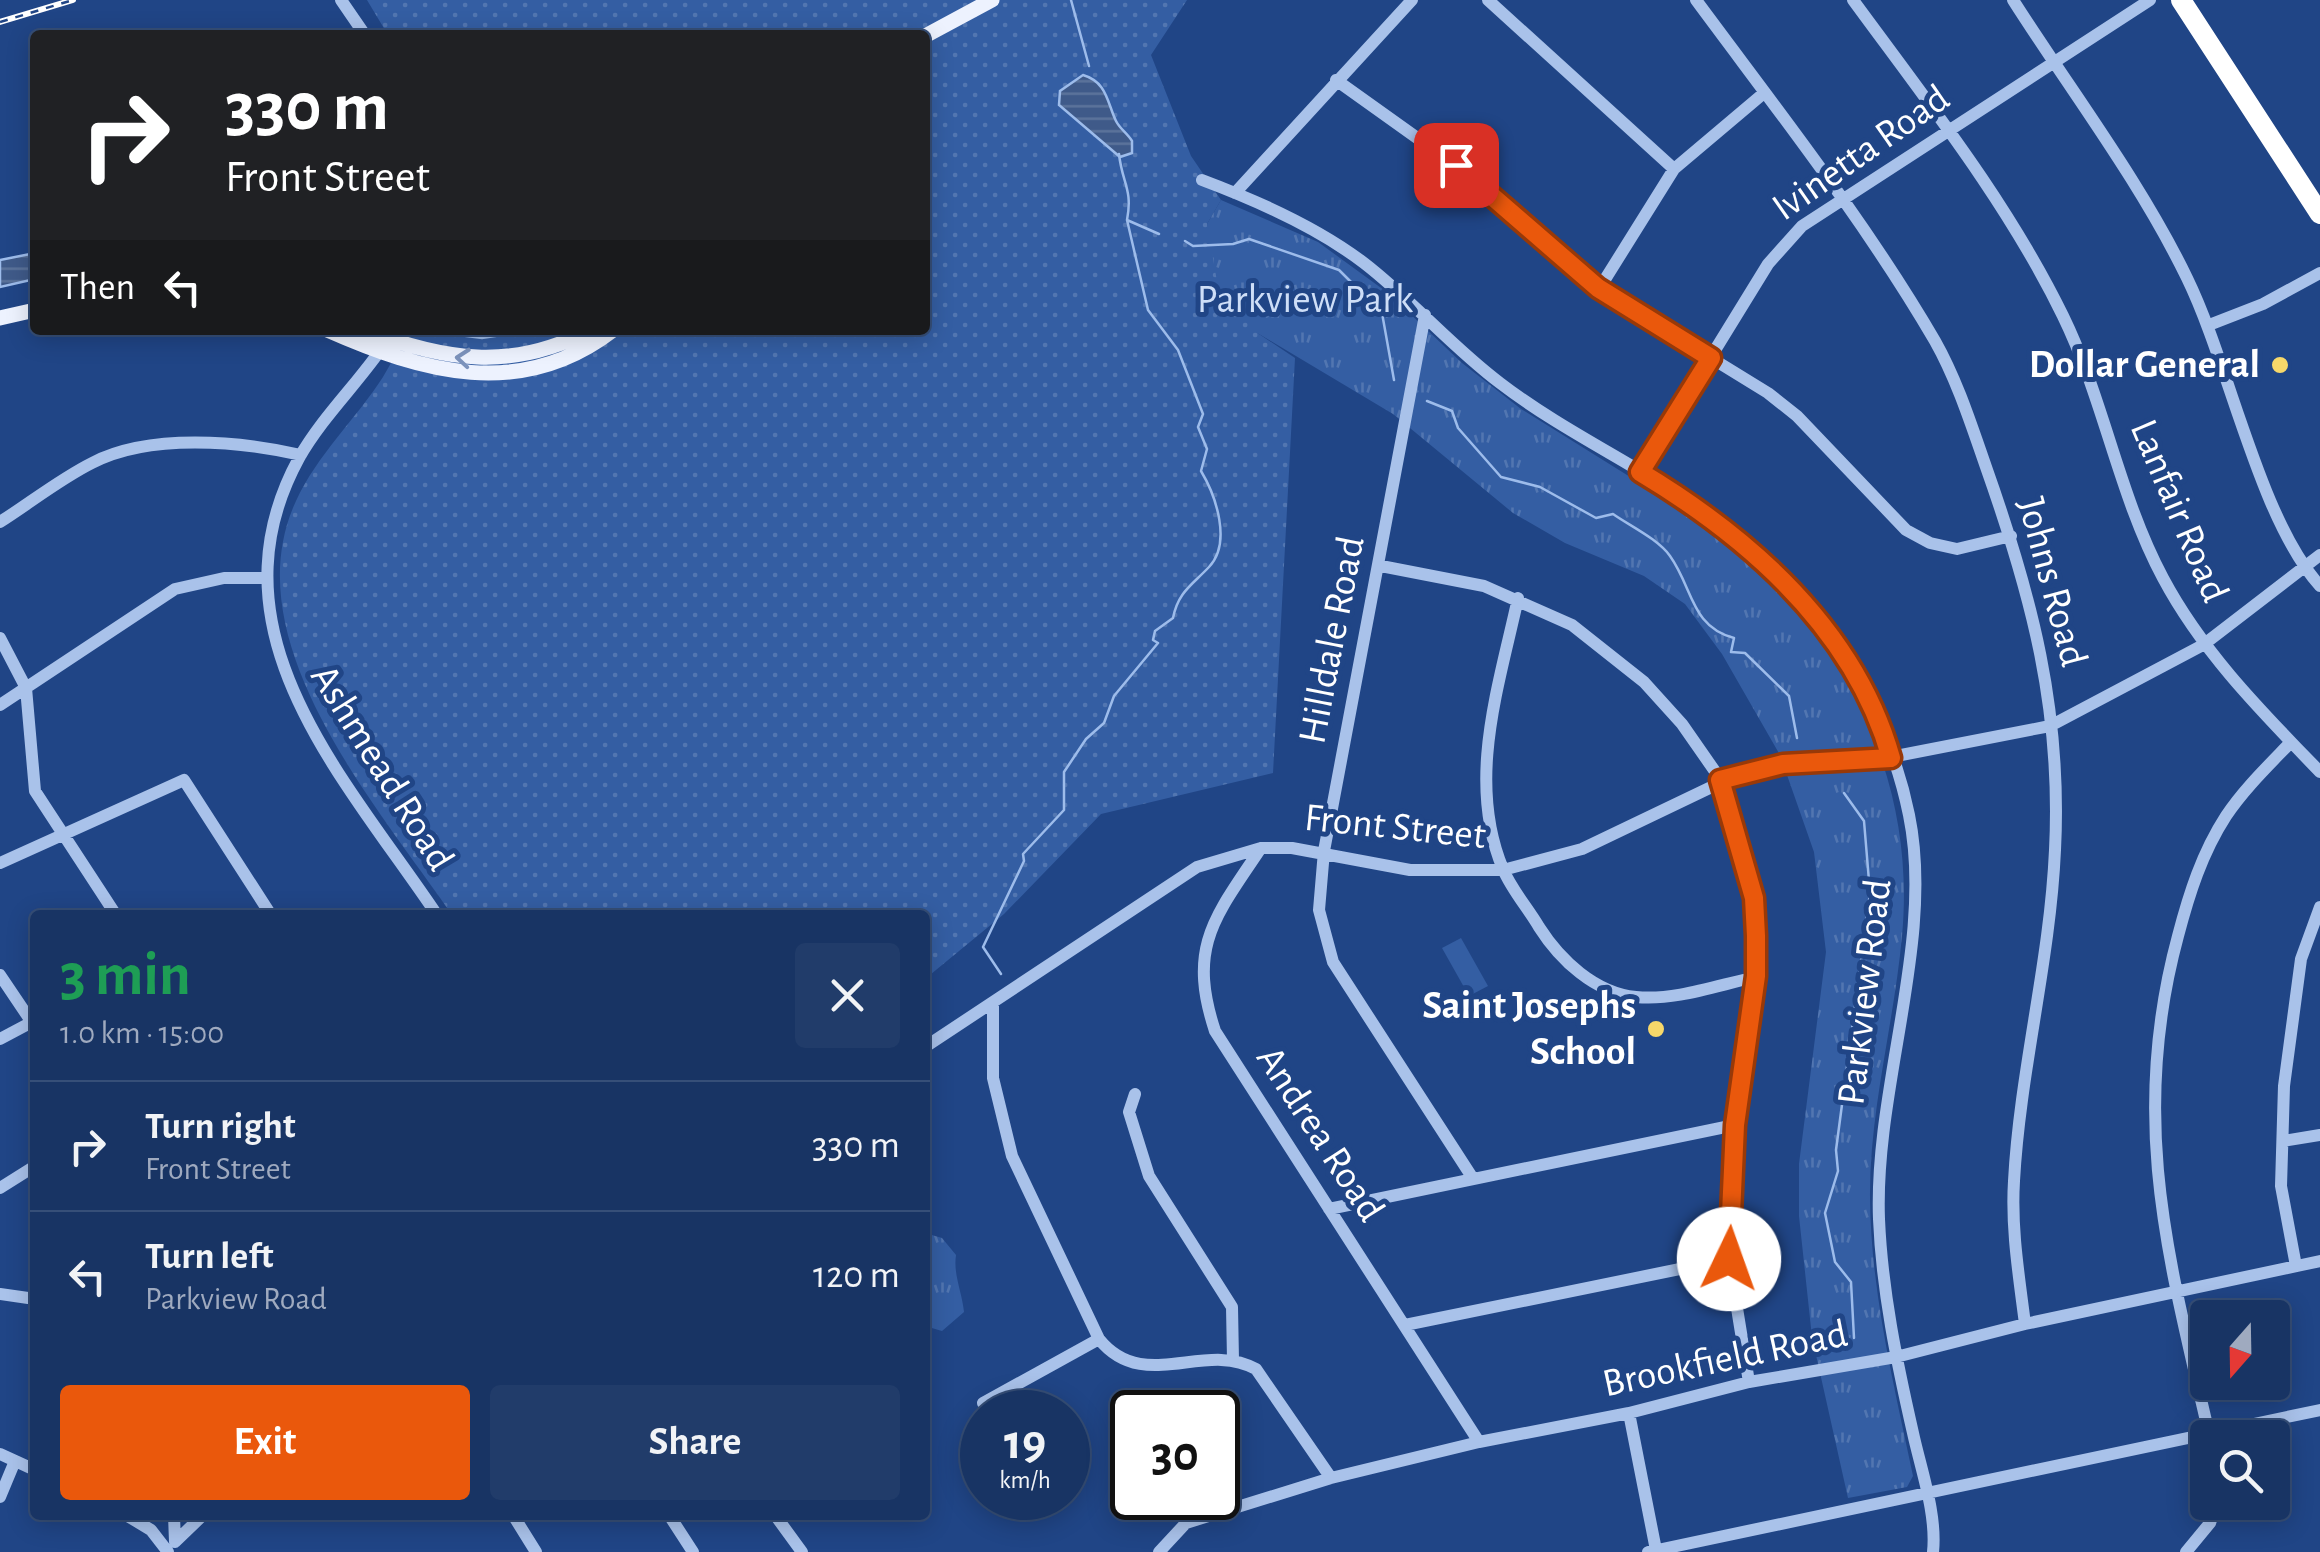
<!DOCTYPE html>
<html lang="en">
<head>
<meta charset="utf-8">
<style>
  body { margin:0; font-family:"Alegreya Sans",sans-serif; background:#213c6a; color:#f1f3f6; height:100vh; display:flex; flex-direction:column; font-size:38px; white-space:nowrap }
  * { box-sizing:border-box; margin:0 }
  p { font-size:32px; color:#9faabf }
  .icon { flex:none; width:55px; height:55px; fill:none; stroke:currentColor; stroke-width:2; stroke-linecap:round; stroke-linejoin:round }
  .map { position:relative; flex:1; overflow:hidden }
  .drawer { position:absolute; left:30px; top:910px; width:900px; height:610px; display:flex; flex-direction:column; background:#183464; border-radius:10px; box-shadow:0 5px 25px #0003,0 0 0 2px #364f78 }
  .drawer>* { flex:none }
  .banner { position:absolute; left:30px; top:30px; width:900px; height:305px; border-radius:10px; box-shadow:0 5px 25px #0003,0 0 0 2px #364f78; background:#202124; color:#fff; overflow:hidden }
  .needle { width:65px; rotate:200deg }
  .buttons { position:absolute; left:2190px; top:1300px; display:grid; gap:20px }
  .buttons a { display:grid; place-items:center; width:100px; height:100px; border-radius:10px; background:#183464; box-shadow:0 5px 25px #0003,0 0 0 2px #364f78; font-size:50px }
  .speed { position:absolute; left:960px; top:1390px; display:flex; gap:20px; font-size:50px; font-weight:700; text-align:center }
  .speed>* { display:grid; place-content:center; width:130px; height:130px; border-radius:50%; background:#183464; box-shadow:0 5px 25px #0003,0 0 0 2px #364f78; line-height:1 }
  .speed small { font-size:25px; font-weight:400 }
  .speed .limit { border:5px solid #111; border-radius:15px; background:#fff; color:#111 }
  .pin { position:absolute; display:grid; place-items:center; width:85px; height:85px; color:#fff; margin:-42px; border-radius:20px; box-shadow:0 5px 15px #0006 }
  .me { position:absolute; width:110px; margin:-55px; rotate:3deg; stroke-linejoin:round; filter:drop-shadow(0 0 8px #0008) }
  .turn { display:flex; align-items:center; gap:35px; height:210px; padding:0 30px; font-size:45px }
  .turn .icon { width:130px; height:130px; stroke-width:2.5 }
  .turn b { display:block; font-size:70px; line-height:85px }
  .then { display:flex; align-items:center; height:95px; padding:0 30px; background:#0003; gap:20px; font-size:38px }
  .round { display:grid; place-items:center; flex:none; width:105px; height:105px; border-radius:10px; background:#213c6a }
  .headline { display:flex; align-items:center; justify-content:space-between; height:170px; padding:0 30px }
  h1 { font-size:60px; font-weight:700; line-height:75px; color:#1e9e55 }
  .primary-button { display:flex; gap:20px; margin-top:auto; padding:20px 30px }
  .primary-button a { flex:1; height:115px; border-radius:10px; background:#ea580c; color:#fff; font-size:40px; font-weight:700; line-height:115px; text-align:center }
  .primary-button a+a { background:#213c6a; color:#f1f3f6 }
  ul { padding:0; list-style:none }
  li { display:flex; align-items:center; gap:30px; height:130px; padding:0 30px; border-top:2px solid #364f78 }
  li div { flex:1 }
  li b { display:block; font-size:38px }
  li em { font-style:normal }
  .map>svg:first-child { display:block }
</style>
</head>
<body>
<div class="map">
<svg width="2320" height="1552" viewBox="0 0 2320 1552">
  <defs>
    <pattern id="grass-dots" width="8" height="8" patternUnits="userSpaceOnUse" patternTransform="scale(2.5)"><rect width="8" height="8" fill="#345ea3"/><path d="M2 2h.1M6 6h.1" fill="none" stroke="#5276b1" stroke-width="1.8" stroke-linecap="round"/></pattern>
    <pattern id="park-tufts" width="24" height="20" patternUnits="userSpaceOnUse" patternTransform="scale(2.5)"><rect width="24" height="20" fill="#345ea3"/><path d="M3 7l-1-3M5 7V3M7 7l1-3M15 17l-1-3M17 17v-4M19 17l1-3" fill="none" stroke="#5276b1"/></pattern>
    <pattern id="water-rules" width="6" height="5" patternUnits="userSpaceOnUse" patternTransform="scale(2.5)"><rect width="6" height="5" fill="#3f5a89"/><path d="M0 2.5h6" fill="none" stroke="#5c739b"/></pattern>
  </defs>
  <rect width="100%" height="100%" fill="#204586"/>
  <path fill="url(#grass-dots)" d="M367,0H1187L1151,55L1191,156L1221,200L1207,224L1259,334L1295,358L1273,773L1101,814L1004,914L925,979V915H452C379,808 231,641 296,501C317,455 356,419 383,377C392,362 400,345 408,330H925V35H388Z"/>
  <path fill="url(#park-tufts)" d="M1221,200L1318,242L1388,293L1462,363L1521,409L1720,533C1842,634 1917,775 1902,936C1894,1024 1869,1111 1870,1199C1871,1293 1894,1385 1913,1476L1907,1487L1848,1498L1812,1337L1799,1216V1164L1826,952L1814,852L1780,755L1722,654L1685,604L1644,576L1565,543L1513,513L1393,414L1259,334L1218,287L1207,224Z
    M925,1233L942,1238L956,1255C953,1274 962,1292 964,1312L942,1331L925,1326Z"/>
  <path fill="#345ea3" d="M1461,938L1488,986L1469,996L1442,948Z"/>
  <path fill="url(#water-rules)" stroke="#9dbceb" stroke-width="2.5" d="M1083,75C1107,82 1107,102 1116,121C1120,129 1127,133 1132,141V153L1120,157L1059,105L1060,91Z
    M35,253V279L0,287V260Z
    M420,330H534L482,338Z"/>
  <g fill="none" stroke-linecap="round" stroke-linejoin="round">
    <path stroke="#9dbceb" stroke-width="2.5" d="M1071,0L1089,66
      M1119,154C1122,183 1133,189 1127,220L1159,234
      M1185,241L1193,246L1233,244L1249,239L1339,270L1382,313L1394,380
      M1427,401L1452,411L1458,428L1501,477L1540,487L1596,518L1613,514C1630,526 1658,539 1670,556C1693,588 1691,627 1734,638L1731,652L1745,653L1789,696L1797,738
      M1844,793L1864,821L1870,893L1836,1150L1838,1171L1825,1213L1835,1262L1851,1282L1854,1338
      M1001,974L983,947L1024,861L1023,854L1064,810V772L1086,739L1104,723L1114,696L1158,643L1153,640L1155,631L1173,618C1178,592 1192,585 1209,567C1232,543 1216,496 1201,471L1207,449L1198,427L1203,414L1178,350L1148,310L1127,220"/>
    <path stroke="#a9c2ea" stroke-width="12" d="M341,0L365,35
      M1488,0L1674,169
      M1696,0C1778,111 1865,221 1935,341C1957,380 1971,424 1986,467C2032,597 2062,711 2055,850C2050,962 2020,1070 2014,1181C2011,1229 2019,1276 2025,1324
      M1853,0C1927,101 2008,203 2063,316C2104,400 2119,496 2163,578C2203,653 2262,712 2320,772
      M2013,0C2071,91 2140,181 2187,278C2230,366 2259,518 2320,586
      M1336,80L1455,165L1599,289L1768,393L1797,416L1906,530L1930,543L1957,549L2011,536
      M1202,180C1258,201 1317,227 1364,263C1412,300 1452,347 1500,383C1560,429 1629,461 1691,503C1799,575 1883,687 1909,815C1935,941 1874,1087 1879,1219C1882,1291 1897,1363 1913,1433C1921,1470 1937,1514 1933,1552
      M1235,193L1412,0
      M1599,289L1674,169L1764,93
      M1425,315L1324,851L1319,910L1333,962L1472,1177
      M2209,325L2263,304L2320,273
      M394,330C367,375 325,412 299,458C204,632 345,778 437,915
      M1640,472L1768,264L1802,226L2150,0
      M0,522C30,503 60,479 92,463C149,433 240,441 301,455
      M1381,566L1484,586L1572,625L1644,682L1682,724L1721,780L1754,898L1756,936V977L1735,1125L1729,1259L1749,1382
      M1518,598C1499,686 1466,781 1503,869C1511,889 1528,908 1539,927C1560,960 1595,993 1636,997C1675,1001 1718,985 1756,977
      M0,638L26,688L35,791L116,915
      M0,705L175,589L224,578H267
      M1261,848C1215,917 1187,946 1215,1031L1479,1442
      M0,863L184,780L271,915
      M0,975L35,1027
      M993,1004V1078L1012,1156L1099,1339C1143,1394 1204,1340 1256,1369L1331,1478
      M0,1039L32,1022
      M925,1047L1197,867L1261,848H1292L1410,870H1503L1582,849L1747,770L1891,757L2050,726L2203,645L2320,555
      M1135,1094L1129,1112L1149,1176L1232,1307L1233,1360
      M2283,1141L2320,1135
      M0,1188L35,1166
      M1329,1209L1735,1125
      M2296,1266L2281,1186L2284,1086L2301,959L2320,907
      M0,1294L35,1299
      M1405,1325L1729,1259
      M983,1403L1099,1339
      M1629,1413L1656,1550
      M2210,1438C2169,1260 2128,1120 2178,936C2189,894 2202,853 2226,816C2244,789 2268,766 2291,742
      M0,1454L35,1470
      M0,1497L15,1461
      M126,1515L151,1530L168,1552
      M174,1515L175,1542
      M513,1515L536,1552
      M669,1515L693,1552
      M775,1515L802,1552
      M175,1542L203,1515
      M1159,1552L1186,1523L1331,1478L1479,1442L1629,1413L1749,1382L1896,1357L2025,1324L2320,1261
      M1648,1552L2320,1410
      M2186,1552L2210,1523L2217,1502"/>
    <path stroke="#edf2fe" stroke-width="15" d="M925,36L992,0
      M0,318L35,310
      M327,330C422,372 521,401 613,330
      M364,330C443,360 512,372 590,330"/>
    <path stroke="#fff" stroke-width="20" d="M2181,0L2320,214"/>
    <g stroke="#fff" stroke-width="6">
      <path id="rail" d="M0,22L73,0"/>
    </g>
    <use href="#rail" stroke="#204586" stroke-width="2.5" stroke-dasharray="8" stroke-linecap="butt"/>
  </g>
  <defs><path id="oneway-chevron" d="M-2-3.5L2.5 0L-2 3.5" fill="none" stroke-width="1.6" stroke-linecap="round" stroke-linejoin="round" transform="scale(2.5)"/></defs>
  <use stroke="#7c93bc" href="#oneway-chevron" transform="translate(463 358) rotate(-175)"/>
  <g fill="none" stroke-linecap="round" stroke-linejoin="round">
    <g stroke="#983908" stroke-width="25">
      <path id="route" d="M1456,165L1598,288L1711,358L1640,472C1750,538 1855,630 1891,758L1783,764L1720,780L1754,898L1756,936V976L1735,1125L1729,1259"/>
    </g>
    <use href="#route" stroke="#ea580c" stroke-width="18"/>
  </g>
  <g fill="#f7d86a" stroke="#204586" stroke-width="4">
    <circle cx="2280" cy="365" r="10"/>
    <circle cx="1656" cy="1029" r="10"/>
  </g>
  <g text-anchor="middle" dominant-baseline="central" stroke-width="10" stroke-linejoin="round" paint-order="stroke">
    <g font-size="40" fill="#fff" stroke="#204586">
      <text transform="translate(1861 153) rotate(-35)">Ivinetta Road</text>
      <text transform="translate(2179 511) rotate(67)">Lanfair Road</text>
      <text transform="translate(2052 582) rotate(75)">Johns Road</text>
      <text transform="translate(1332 640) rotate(-79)">Hilldale Road</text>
      <text transform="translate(382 768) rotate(58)">Ashmead Road</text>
      <text transform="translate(1395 827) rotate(6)">Front Street</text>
      <text transform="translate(1865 992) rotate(-83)">Parkview Road</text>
      <text transform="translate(1320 1134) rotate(57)">Andrea Road</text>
      <text transform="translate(1725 1359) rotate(-12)">Brookfield Road</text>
    </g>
    <g font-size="40" fill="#cedef7" stroke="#204586">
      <text x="1305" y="300">Parkview Park</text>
    </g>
    <g font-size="40" font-weight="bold" fill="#fff" stroke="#204586" text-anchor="end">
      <text x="2260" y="365">Dollar General</text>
      <text x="1636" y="1006">Saint Josephs<tspan x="1636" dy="46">School</tspan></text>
    </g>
  </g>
</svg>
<div class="buttons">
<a><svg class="needle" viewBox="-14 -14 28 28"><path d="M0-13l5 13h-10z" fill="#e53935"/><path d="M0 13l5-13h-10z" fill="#9faabf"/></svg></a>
<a><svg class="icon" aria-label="search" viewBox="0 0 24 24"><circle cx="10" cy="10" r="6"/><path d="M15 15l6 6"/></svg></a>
</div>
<div class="speed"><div>19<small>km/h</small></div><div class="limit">30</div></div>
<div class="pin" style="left:1456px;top:165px;background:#d93025"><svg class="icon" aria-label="arrive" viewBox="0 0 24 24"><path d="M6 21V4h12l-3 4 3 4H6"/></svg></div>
<svg class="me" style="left:1729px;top:1259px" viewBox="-20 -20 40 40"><circle r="19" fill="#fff"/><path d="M0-13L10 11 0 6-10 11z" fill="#ea580c"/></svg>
<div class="banner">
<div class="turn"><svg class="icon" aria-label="right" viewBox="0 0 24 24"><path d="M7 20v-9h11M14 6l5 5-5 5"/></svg><div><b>330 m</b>Front Street</div></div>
<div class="then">Then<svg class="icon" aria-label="left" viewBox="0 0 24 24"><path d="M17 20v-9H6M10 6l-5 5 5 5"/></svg></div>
</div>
<section class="drawer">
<div class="headline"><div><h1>3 min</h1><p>1.0 km · 15:00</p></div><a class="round"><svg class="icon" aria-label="close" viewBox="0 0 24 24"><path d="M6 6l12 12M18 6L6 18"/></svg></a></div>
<ul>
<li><svg class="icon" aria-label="right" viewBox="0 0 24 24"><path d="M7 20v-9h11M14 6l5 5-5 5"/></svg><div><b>Turn right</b><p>Front Street</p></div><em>330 m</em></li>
<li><svg class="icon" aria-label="left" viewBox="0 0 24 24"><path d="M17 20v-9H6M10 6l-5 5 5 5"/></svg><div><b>Turn left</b><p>Parkview Road</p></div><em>120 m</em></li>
</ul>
<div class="primary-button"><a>Exit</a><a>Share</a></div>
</section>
</div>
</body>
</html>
